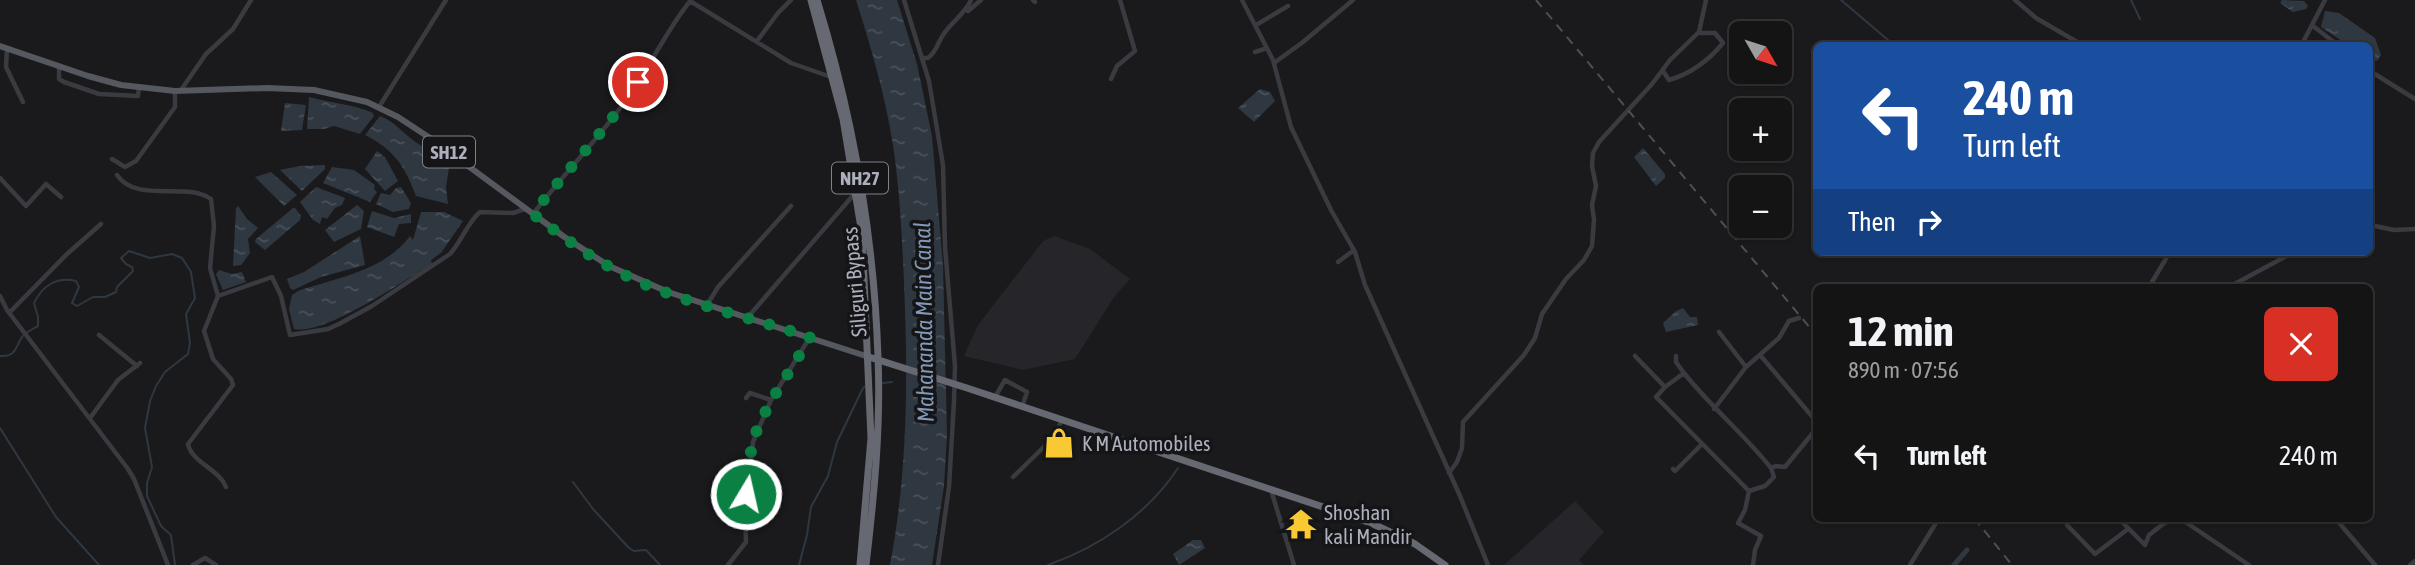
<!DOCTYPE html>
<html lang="en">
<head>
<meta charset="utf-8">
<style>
  body { margin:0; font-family:"Asap Condensed",sans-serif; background:#212122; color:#f1f3f6; height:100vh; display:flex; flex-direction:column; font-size:26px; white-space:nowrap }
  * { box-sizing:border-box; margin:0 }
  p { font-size:23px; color:#9d9ea0 }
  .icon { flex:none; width:38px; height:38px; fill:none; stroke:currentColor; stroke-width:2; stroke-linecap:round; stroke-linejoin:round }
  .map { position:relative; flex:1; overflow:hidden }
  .sheet { position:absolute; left:1813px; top:284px; width:560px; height:238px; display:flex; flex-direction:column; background:#141415; border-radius:10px; box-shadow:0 2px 5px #0004,0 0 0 2px #333334 }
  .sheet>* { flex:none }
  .hud { position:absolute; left:1813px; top:42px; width:560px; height:214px; border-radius:10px; box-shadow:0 2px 5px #0004,0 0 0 2px #333334; background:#1a4fa0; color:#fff; overflow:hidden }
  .needle { width:46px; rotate:129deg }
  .controls { position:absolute; left:1729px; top:21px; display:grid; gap:14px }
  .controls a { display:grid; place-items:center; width:63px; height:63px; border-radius:10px; background:#141415; box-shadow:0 2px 5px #0004,0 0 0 2px #333334; font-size:35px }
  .pin { position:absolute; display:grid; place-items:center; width:60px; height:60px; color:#fff; margin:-30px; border:4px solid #fff; border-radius:50%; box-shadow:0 2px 7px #0007 }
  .me { position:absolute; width:77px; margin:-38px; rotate:9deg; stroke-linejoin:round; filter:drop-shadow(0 0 5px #0008) }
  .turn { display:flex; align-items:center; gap:24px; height:147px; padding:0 35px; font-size:32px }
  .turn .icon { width:91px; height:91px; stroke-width:2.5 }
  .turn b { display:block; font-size:49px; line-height:60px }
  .then { display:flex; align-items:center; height:66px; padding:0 35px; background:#0003; gap:14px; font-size:26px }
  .round { display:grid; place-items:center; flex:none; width:74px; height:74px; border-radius:10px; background:#212122 }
  .summary { display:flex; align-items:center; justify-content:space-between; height:119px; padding:0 35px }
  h1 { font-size:42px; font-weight:700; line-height:52px }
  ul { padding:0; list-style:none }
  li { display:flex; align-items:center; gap:21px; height:105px; padding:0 35px }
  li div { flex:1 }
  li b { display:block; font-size:26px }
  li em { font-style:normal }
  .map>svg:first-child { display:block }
</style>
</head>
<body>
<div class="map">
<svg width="2415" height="565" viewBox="0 0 2415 565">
  <defs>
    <pattern id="water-ripples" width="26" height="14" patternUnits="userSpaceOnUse" patternTransform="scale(1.75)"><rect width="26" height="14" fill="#2f3741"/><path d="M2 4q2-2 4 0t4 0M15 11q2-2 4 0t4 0" fill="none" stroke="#4a515a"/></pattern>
  </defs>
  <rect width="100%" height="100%" fill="#1a1a1c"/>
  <path fill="#262529" d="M1054,236L1090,249L1130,279L1114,297L1075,359L1023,370L964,356L978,325L1043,241Z
    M1575,501L1604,532L1579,560L1584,565H1504Z"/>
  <path fill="url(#water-ripples)" d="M856,0H897L917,64L932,136L943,266L947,435L944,486L932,565H890C906,481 908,395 905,310C903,255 901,199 893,145C885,95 871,47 856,0Z
    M2282,0L2304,1L2308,6L2306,9L2293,12L2280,3Z
    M2325,11L2339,13L2375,38L2381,55L2377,61L2370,60V46L2348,45L2321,27Z
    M1260,89L1270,92L1275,101L1254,122L1238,108Z
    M309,97C330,103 353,104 373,113L374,116L360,134L334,126L324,129H307Z
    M285,103L306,105L302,130L281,131Z
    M380,116C396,122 403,134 417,143C435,154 436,150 449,168L446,187L448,204L416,196C405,167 395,150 365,135Z
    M1643,148L1665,174V178L1656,186L1634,157Z
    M377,151L385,157L398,181L385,191L365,169Z
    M325,165V169L302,191L280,170L300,166Z
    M332,167L354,170L375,185L374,189L377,192L370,202L323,183Z
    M271,172L297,195L284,206L255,177Z
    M316,187L345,198L342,205L335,208L327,219L322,217L320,224L313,220L300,202Z
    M401,187L411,203L409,209L393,212L376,204L381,193L390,195L396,188Z
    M357,205L364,211L361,229L334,242L325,230Z
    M238,206L247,219L258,228L248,239L250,253L241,265L233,266L236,208Z
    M293,208H295L301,216L300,220L265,250L255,242L256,239Z
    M372,211L394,218L411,214V223L399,224L394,237L367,227Z
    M421,212H444L463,221L441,253L431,260L432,264C403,281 324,336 294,329L289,309L292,295L298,291C336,278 384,271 410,236L413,240Z
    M360,236L365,265L321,277L293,290L290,288L287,279L304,272Z
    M219,270L232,274L242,272L246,282L223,290L216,274Z
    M1683,308L1690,317H1697L1698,325L1666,332L1663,323L1676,311Z
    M1193,540H1201L1205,548L1179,565L1173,554Z"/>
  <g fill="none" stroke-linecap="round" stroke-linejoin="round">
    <path stroke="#2f3741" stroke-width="2" d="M1841,0L1895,46
      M2131,0L2140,19
      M0,356C16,357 15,348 22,337C26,332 33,329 38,326V317L34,303C42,286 57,276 76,281L79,287L72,303L77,306L93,297H105L116,292L117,287L133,271L132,267L126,264L121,258L129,251L150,258L172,254L182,258L191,272L195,298L186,314L190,343L188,354L165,372L156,386L150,401L145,428L152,467L147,483V496L161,526L171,535L175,565
      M883,383L892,382
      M0,428L56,517L99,565
      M573,482L593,509L629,548L634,551L646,550L660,565
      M799,565L807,535L811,507L828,476L837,442L863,388L867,385
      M1048,565C1099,547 1148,514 1178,468"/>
    <path stroke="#2f3741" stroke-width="5" d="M1954,565L1967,550"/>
    <path stroke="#3a3b41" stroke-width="4.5" d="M904,0L929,81L943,165L945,247L955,366L954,401L949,487L938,565
      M1033,0L1035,2
      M1242,0L1273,60L1291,127L1331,210L1355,252L1365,285L1460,496L1488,565
      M2015,0L2036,18L2084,46
      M690,1L791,63L834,78
      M968,11L981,0
      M1256,25L1288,6
      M2313,26L2339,46
      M757,41L778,13L791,0
      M2301,46L2325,0
      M7,48L6,67L23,102
      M1255,52L1267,48
      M922,58H928C937,51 937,44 943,35C951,22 965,14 971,0
      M1274,63L1303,42L1353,0
      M59,66V79L64,82L99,94L138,96L139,87
      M1663,71L1669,80C1690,74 1709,60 1723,43L1715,33H1698
      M2370,71L2415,99
      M1111,79L1117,66L1135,51L1120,0
      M181,90L206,54L233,29L251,0
      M379,107L446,0
      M112,159L125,167L136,161L175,107V91
      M117,175C137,204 185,181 211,199L214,226L210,268L218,296L204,331L213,359L231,379L233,385L188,444C192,463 219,469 226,487
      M0,178L26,206L46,184L61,197
      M533,214C564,173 600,138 629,96C651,65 667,29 691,0
      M2370,225L2394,230L2415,229
      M1338,262L1354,250
      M2149,287L2170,252
      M2229,287L2294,252
      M0,296L7,310L128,469L134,479L168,565
      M218,296L272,277L281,296L290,335L328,329L339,324L372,306L450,254C462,241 467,223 480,212L513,213L525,209
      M707,305L718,287L791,206
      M9,313L67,254L101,224
      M748,317L856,192
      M1719,332L1746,367
      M99,335L137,366
      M1760,355L1816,421
      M1635,356L1665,387L1684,373C1711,407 1744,434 1771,468
      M1676,356V362L1684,373
      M1665,387L1656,397L1749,491
      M995,397L1005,380L1027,392L1022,407
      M746,398L750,393L771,400
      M1714,409L1746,367L1779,338L1789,321L1799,318
      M90,418L118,380L140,363
      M1673,469L1675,471L1702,444
      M1449,473L1457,462L1462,448L1463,422L1524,355L1535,338L1542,314L1566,279L1584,260L1592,246L1594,220L1592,205L1596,186L1592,166L1593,153L1599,142L1652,84L1670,60L1699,32L1706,0
      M1013,477L1052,439L1062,420
      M1271,490L1294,565
      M2118,518L2145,545L2149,535L2163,524L2169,521H2184L2249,565
      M2335,518L2375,565
      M2067,525L2095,554L2128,529
      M193,565L205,558L216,565
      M728,565L746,542L745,516L747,491L753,470L751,458L753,442L771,400L810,337
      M1753,565L1755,550L1761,536L1738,523L1745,510L1749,491L1765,486L1774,477L1771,468L1776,466L1785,467L1816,429
      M1910,565L1939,518
      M2410,565L2415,561"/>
    <path stroke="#565860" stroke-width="6" d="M0,46L88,76L121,85L175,91L267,88L314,90L367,102L398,117L433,140L563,236L609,266L668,292L869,357"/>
    <path stroke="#666872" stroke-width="7" d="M811,0L843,119L862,234L871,438L860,565
      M817,0C853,117 874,235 878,357C881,427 874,496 866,565
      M869,357L967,388L1371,523L1415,544L1445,565"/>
    <path stroke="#4d4f56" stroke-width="2" stroke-dasharray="9 7" stroke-linecap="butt" d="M1536,0L1816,335
      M1974,518L2012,565"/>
  </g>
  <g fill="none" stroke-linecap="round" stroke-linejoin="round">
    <path stroke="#0b8043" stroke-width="12" stroke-dasharray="0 21.6" d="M638,82C607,130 567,169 533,214C557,232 581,251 608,266C669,301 744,315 810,337C792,370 764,406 753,441C747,459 756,476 746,494"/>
  </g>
  <defs>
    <g id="shop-bare" transform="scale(2.415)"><path d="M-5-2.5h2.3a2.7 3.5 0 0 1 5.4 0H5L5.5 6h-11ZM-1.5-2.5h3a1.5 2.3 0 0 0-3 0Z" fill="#f9c934" stroke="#151417" stroke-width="2.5" paint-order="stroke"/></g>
    <g id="temple-bare" transform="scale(2.415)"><path d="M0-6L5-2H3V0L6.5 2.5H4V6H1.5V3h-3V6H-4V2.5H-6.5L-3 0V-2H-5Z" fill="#f9c934" stroke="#151417" stroke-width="2.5" paint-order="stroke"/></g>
  </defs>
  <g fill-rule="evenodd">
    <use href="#shop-bare" x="1059" y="443"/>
    <use href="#temple-bare" x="1301" y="524"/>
  </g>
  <g text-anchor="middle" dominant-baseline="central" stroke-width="7" stroke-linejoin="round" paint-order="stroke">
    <g fill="#151417" stroke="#7f808a" stroke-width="2">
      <rect x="423" y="136.5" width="52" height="31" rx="5"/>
      <rect x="832" y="162.5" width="56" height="31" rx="5"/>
    </g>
    <g font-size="19" font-weight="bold" fill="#acafbc">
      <text x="449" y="152">SH12</text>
      <text x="860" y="178">NH27</text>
    </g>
    <g font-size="21" fill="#acafbc" stroke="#151417">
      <text transform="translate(854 282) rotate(-95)">Siliguri Bypass</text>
    </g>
    <g font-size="21" fill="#acafbc" stroke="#151417" text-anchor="start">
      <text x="1082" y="443">K M Automobiles</text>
      <text x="1324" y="512">Shoshan<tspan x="1324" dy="24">kali Mandir</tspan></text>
    </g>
    <g font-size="23" font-style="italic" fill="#829ab8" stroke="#151417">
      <text transform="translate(924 322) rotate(-91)">Mahananda Main Canal</text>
    </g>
  </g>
</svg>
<div class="controls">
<a><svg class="needle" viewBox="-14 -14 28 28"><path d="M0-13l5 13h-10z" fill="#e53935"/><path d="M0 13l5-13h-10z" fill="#9d9ea0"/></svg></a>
<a>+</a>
<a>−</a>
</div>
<div class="pin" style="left:638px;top:82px;background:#d93025"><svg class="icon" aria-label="arrive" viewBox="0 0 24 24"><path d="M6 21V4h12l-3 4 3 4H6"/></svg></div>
<svg class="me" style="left:746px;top:494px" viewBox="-20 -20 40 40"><circle r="17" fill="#0b8043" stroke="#fff" stroke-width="3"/><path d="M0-11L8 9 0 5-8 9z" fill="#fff"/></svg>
<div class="hud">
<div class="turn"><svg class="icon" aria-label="left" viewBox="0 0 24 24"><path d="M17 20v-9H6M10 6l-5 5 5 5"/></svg><div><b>240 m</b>Turn left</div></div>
<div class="then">Then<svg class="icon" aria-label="right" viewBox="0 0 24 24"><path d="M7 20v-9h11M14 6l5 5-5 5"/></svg></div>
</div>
<section class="sheet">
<div class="summary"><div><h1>12 min</h1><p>890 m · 07:56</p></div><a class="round" style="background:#d93025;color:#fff"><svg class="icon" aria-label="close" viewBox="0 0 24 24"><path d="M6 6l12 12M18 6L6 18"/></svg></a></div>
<ul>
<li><svg class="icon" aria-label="left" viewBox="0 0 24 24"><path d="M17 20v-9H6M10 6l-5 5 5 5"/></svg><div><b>Turn left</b></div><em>240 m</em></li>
</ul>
</section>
</div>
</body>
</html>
